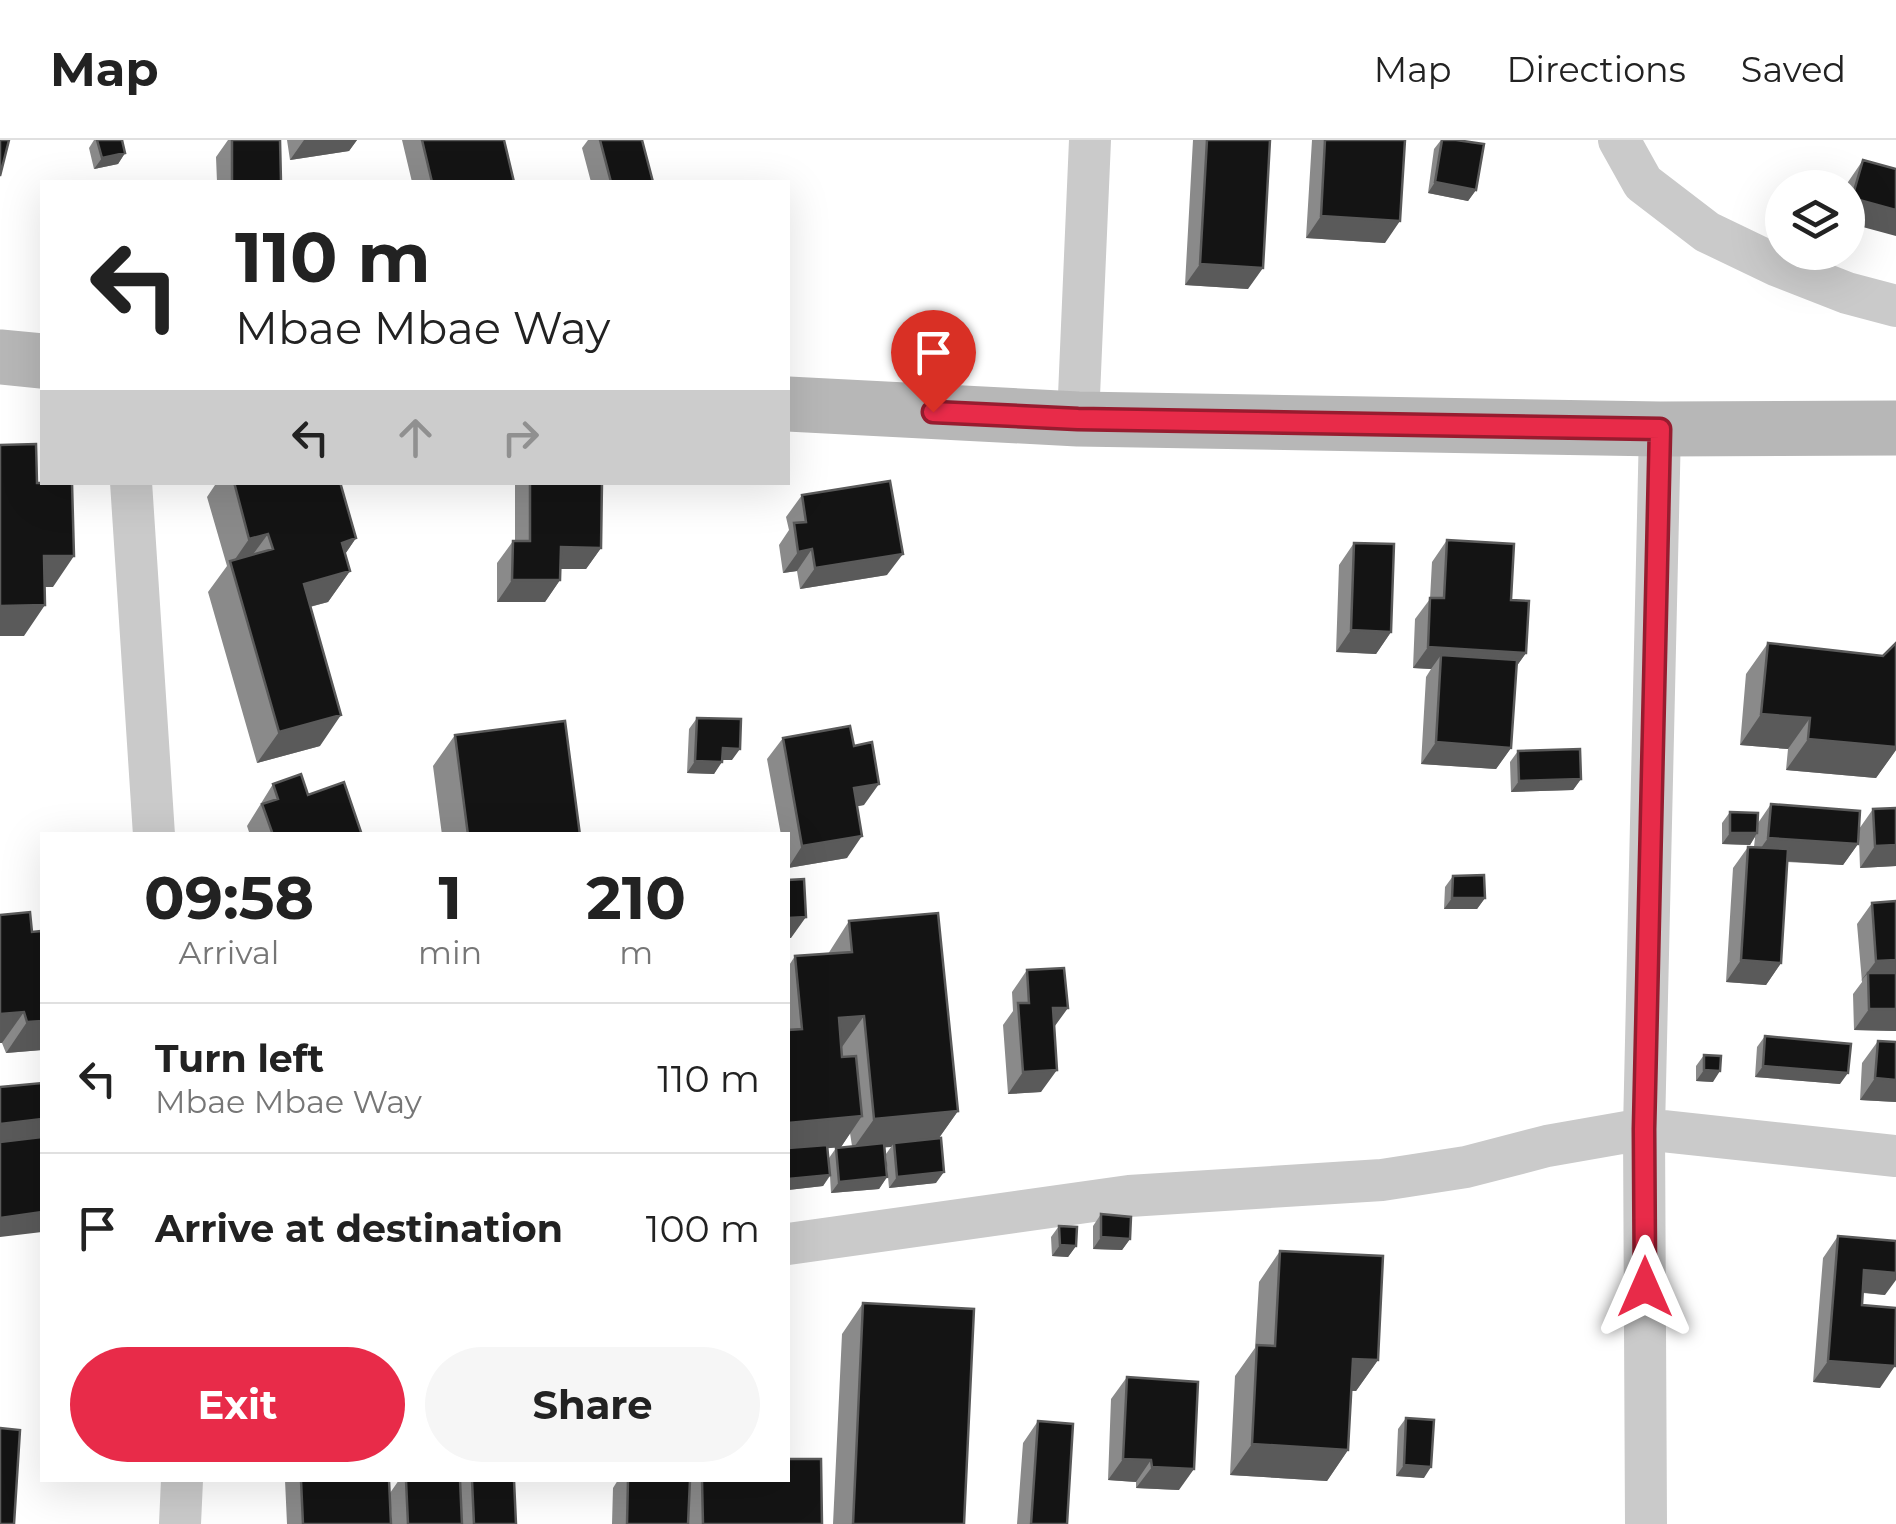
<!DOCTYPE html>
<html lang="en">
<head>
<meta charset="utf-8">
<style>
  body { margin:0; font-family:Montserrat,sans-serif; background:#f6f6f6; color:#222; height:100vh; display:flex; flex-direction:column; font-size:38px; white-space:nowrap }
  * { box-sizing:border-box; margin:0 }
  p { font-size:32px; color:#767676 }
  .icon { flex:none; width:55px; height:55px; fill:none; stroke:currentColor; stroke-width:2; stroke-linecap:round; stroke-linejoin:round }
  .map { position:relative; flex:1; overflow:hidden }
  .sheet { position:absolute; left:40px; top:692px; width:750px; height:650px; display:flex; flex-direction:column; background:#fff; border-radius:0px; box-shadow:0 10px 40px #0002 }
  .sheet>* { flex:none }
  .banner { position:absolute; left:40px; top:40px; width:750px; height:305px; border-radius:0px; box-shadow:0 10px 40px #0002; background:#fff; color:#222; overflow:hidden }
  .tools { position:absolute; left:1765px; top:30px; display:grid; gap:20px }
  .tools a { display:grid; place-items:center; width:100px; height:100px; border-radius:50%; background:#fff; box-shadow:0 10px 40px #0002; font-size:50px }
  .pin { position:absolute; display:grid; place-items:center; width:85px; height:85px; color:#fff; margin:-102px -42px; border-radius:50% 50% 50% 0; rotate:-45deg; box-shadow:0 0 10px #0007 }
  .pin .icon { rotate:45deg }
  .me { position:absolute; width:110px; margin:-55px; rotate:0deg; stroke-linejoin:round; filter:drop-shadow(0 0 8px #0008) }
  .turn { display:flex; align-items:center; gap:35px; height:210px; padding:0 30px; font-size:45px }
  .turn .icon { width:130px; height:130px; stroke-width:2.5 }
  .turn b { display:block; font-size:70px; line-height:85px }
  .lanes { display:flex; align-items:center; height:95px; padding:0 30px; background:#0003; justify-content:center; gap:50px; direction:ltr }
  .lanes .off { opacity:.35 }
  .eta { display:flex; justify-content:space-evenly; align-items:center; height:170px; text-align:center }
  .eta b { font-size:60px; font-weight:700; line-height:70px }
  .cta { display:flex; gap:20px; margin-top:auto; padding:20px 30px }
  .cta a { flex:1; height:115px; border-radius:60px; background:#e82b49; color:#fff; font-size:40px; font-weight:700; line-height:115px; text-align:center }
  .cta a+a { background:#f6f6f6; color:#222 }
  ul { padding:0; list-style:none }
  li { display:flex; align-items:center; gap:30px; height:150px; padding:0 30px; border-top:2px solid #e0e0e0 }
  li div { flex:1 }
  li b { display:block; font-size:38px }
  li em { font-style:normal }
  header { display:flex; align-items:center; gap:60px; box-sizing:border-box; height:140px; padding:0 50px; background:#fff; border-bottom:2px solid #e0e0e0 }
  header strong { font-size:48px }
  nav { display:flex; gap:55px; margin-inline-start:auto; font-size:35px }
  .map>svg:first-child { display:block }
</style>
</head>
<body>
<header>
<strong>Map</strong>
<nav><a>Map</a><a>Directions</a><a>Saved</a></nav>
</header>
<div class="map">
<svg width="1896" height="1384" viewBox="0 0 1896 1384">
  <rect width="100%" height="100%" fill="#fff"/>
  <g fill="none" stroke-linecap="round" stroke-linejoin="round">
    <path stroke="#cacaca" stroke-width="42" d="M1619,0L1643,43L1707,92L1778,126L1847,153L1896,166
      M1078,279L1090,0
      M131,342L154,695
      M788,1104L1129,1056L1382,1040L1466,1027L1547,1006L1644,989L1896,1016
      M180,1384L182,1340
      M1646,1384L1644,989L1660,289"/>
    <path stroke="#b7b7b7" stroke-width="55" d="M0,217L42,221
      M788,264L1078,279L1660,289L1896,288"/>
  </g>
  <path fill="#8a8a8a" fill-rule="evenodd" d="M94,0H122L125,13L118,24L94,29L89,8Z
    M228,0H280L281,42H217L216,17Z
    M287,0H357L349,11L290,20Z
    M402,0H504L514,42H412Z
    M588,0H600L653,42H591L582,8Z
    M1193,0H1270L1248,149L1185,145Z
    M1312,0H1405L1385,103L1306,98Z
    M1441,0H1456L1476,50L1468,61L1428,53L1434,9Z
    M1863,20L1848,83L1846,48L1848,42Z
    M217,342H340L356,398L345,414L350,431L328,462L310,467L320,606L257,623L208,452L227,426L207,357Z
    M515,342H602L601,408L586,429H560V440L545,462H497V423L513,401H515Z
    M802,355L887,435L800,449L797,431L783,433L779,405L789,390L786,377Z
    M1447,400L1511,460L1526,513L1516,527L1511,608L1496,629L1421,624L1426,537L1431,529L1413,528L1415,479L1430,459L1432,422Z
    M1354,403L1391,492L1376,514L1336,512L1339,425Z
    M1768,503L1883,516L1896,503V610L1876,638L1786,630L1788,609L1740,605L1746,534Z
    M697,578L732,620H722L714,634L687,633L689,589Z
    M455,595L580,695H442L433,626Z
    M783,598L864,665L857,666L847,718L788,728V695H781L767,619Z
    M1518,611L1581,639L1573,650L1511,652L1510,622Z
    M273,644L308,655L362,695H250L247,686Z
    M1771,664L1859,689L1873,669L1896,668V726L1860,728L1859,699L1858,704L1843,725L1787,722L1781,823L1766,845L1726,842L1733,728L1748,707H1754L1755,697L1750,705L1722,704V683L1730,672L1758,683Z
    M1453,736L1485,758L1477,769H1444L1445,747Z
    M1896,761V891L1854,890L1853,854L1862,842L1857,784L1872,763Z
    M0,775L32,792L42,791V910L6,913L2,903H0Z
    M849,781L958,971L939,998L936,1043L889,1048L886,1014L891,1007H884L887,1037L879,1049L831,1053L830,1036L823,1046L788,1050V827L795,816L828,814ZM850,993L852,1006L836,1008L829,1018L828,1008L841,1007Z
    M1027,830L1054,887L1041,952L1008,954L1003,885L1013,871L1012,852Z
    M1765,896L1840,944L1755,937L1757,907Z
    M1878,901L1896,902V962L1860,960L1862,923Z
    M1704,915L1713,942L1696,941V926Z
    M1101,1074L1130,1099L1122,1110L1093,1109V1086Z
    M1059,1086L1076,1106L1068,1117L1052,1116L1051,1097Z
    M1838,1096L1885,1155L1863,1153L1862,1165L1880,1248L1813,1242L1823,1118Z
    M1280,1111L1378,1220L1356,1251H1352L1348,1310L1327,1341L1230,1335L1235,1236L1255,1208L1259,1142Z
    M863,1163L964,1384H833L842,1194Z
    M1127,1237L1179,1350L1136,1348V1342L1108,1340L1111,1259Z
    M1406,1278L1424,1338L1396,1336L1398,1289Z
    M1038,1281L1067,1384H1017L1023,1303Z
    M285,1340H389L391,1384H287Z
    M399,1340H514L516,1384H392L390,1353Z
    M618,1340H788L822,1384H612L613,1348Z"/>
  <path fill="#5a5a5a" d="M304,0H357L349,11L290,20Z
    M125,13L118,24L94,29L102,18Z
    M1435,42L1476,50L1468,61L1428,53Z
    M1852,58L1896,70V96L1848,83V65Z
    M1321,76L1400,81L1385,103L1306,98Z
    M1200,124L1263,128L1248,149L1185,145Z
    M268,394L246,424L231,425L249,399Z
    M356,398L335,429L342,403Z
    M561,407L601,408L586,429H545Z
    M812,409L797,431L783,433L798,412Z
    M903,414L887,435L800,449L815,428Z
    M44,416H74L53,447H23Z
    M350,431L328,462L282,474L304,444Z
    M512,440H560L545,462H497Z
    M45,465L24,496H0V466Z
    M1351,490L1391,492L1376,514L1336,512Z
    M1428,507L1526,513L1511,534L1441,515L1431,529L1413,528Z
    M1761,574L1810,578L1788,609L1740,605Z
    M341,575L320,606L257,623L279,592Z
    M1808,599L1896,607V610L1876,638L1786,630Z
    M1436,602L1511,608L1496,629L1421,624Z
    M723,608L740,609L732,620H715Z
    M695,621L722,622L714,634L687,633Z
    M1581,639L1573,650L1511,652L1519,641Z
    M879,644L864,665L838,670L854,648Z
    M1730,693H1757L1750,705L1722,704Z
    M862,696L847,718L788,728L802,706Z
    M1768,698L1858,704L1843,725L1753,719Z
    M1896,705V726L1860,728L1875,706Z
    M1452,758H1485L1477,769H1444Z
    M806,777L791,798H788V778Z
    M1741,820L1781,823L1766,845L1726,842Z
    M1896,820V841L1868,833L1860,842L1876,821Z
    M1053,868H1068L1052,890Z
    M1869,869H1896V891L1854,890Z
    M24,872L2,903H0V874Z
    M864,876L842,907L817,909L839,878Z
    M42,881V910L6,913L27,882Z
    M1763,926L1848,933L1840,944L1755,937Z
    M1057,930L1041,952L1008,954L1023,932Z
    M1704,930L1720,931L1713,942L1696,941Z
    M1875,938L1896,940V962L1860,960Z
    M958,971L936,1002L894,1003L891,1007L852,1010L874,979Z
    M862,976L841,1007L788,1012V983Z
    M42,979V999L0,1004V984Z
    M944,1032L936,1043L889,1048L897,1037Z
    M830,1035L823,1046L788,1050V1039Z
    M887,1037L879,1049L831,1053L839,1042Z
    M42,1072V1092L0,1097V1078Z
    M1101,1097L1130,1099L1122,1110L1093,1109Z
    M1060,1105L1076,1106L1068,1117L1052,1116Z
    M1864,1130L1896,1133V1140L1885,1155L1849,1151Z
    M1353,1219L1378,1220L1356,1251L1332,1250Z
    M1828,1221L1895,1226L1880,1248L1813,1242Z
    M1252,1304L1348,1310L1327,1341L1230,1335Z
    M1123,1319L1151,1320L1136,1342L1108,1340Z
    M1404,1325L1431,1327L1424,1338L1396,1336Z
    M1152,1327L1194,1329L1179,1350L1136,1348Z"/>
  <path fill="#141414" stroke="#5a5a5a" stroke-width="2.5" d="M0,0H9L0,36Z
    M97,0H122L125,13L102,18Z
    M232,0H280L281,42H232Z
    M422,0H504L514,42H432Z
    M600,0H642L653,42H611Z
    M1207,0H1270L1263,128L1200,124Z
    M1325,0H1405L1400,81L1321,76Z
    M1442,0H1456L1484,4L1476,50L1435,42Z
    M1863,20L1896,29V70L1852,58Z
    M36,304L37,343H72L74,416H44L45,465L0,466V305Z
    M890,341L903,414L815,428L812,409L798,412L794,383L806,382L802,355Z
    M234,342H340L356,398L342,403L350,431L304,444L341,575L279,592L230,421L273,409L268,394L249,399Z
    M530,342H602L601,408L561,407L560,440H512L513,401H530Z
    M1447,400L1514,404L1511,460L1529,461L1526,513L1428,507L1430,458H1444Z
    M1354,403L1394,404L1391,492L1351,490Z
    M1768,503L1883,516L1896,503V607L1808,599L1810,578L1761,574Z
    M1441,515L1517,520L1511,608L1436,602Z
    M697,578L741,579L740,609L723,608L722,622L695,621Z
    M565,581L580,695H468L455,595Z
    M850,586L854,606L872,602L879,644L854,648L862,696L802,706L783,598Z
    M1580,609L1581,639L1519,641L1518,611Z
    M301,634L308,655L344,642L362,695H273L262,664L278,659L273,644Z
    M1771,664L1860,671L1858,704L1768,698Z
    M1896,668V705L1875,706L1873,669Z
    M1730,672L1758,673L1757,693H1730Z
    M1748,707L1788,709L1781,823L1741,820Z
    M1484,735L1485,758H1452L1453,736Z
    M804,739L806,777L788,778V740Z
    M1896,761V820L1876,821L1872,763Z
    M30,772L32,792L42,791V881L27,882L24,872L0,874V775Z
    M938,773L958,971L874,979L864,876L839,878L842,917L856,916L862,976L788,983V890L802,889L795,816L852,812L849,781Z
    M1064,828L1068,868H1053L1057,930L1023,932L1018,863H1029L1027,830Z
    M1868,833H1896V869H1869Z
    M1765,896L1851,904L1848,933L1763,926Z
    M1878,901L1896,902V940L1875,938Z
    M1704,915L1721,916L1720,931L1704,930Z
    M42,943V979L0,984V947Z
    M42,997V1072L0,1078V1002Z
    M941,998L944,1032L897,1037L894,1003Z
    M884,1003L887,1037L839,1042L836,1008Z
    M827,1005L830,1035L788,1039V1008Z
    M1101,1074L1131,1077L1130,1099L1101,1097Z
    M1059,1086L1077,1087L1076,1106L1060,1105Z
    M1838,1096L1896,1101V1133L1864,1130L1862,1165L1896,1168L1895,1226L1828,1221Z
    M1280,1111L1383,1116L1378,1220L1353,1219L1348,1310L1252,1304L1257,1205L1275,1206Z
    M863,1163L974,1169L964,1384H853Z
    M1127,1237L1198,1242L1194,1329L1152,1327L1151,1320L1123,1319Z
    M1406,1278L1434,1280L1431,1327L1404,1325Z
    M1038,1281L1073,1284L1067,1384H1031Z
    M0,1288L20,1290L14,1384H0Z
    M788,1319H821L822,1384H703L702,1340H788Z
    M301,1340H389L391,1384H303Z
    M406,1340H460L462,1384H408Z
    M472,1340H514L516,1384H474Z
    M628,1340H690L688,1384H627Z"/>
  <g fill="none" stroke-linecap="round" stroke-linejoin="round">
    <g stroke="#971c2f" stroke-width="25">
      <path id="route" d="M933,272L1078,279L1660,289L1644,989L1645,1147"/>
    </g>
    <use href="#route" stroke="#e82b49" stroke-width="18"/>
  </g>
</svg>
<div class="tools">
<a><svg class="icon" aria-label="layers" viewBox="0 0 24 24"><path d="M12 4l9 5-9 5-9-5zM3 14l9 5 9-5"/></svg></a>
</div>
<div class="pin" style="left:933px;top:272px;background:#d93025"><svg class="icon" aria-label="arrive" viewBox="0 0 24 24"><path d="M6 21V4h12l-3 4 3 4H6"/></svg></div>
<svg class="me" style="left:1645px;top:1147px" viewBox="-20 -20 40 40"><path d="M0-17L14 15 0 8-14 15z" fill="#e82b49" stroke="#fff" stroke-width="4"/></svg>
<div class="banner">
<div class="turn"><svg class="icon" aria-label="left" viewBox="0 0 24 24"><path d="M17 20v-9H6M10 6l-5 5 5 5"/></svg><div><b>110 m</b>Mbae Mbae Way</div></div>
<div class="lanes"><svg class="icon" aria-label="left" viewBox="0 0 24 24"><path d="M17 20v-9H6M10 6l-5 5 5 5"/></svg><svg class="icon off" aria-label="ahead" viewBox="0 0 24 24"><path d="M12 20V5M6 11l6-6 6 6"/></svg><svg class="icon off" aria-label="right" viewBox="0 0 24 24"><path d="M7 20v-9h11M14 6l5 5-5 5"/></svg></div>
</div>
<section class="sheet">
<div class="eta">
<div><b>09:58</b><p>Arrival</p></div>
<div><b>1</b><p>min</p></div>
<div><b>210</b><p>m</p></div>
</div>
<ul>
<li><svg class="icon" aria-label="left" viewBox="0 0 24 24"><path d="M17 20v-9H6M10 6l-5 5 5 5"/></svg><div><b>Turn left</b><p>Mbae Mbae Way</p></div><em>110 m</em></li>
<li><svg class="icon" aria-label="arrive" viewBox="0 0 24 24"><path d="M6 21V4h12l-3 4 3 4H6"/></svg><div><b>Arrive at destination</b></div><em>100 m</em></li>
</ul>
<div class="cta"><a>Exit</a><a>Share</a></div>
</section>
</div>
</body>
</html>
